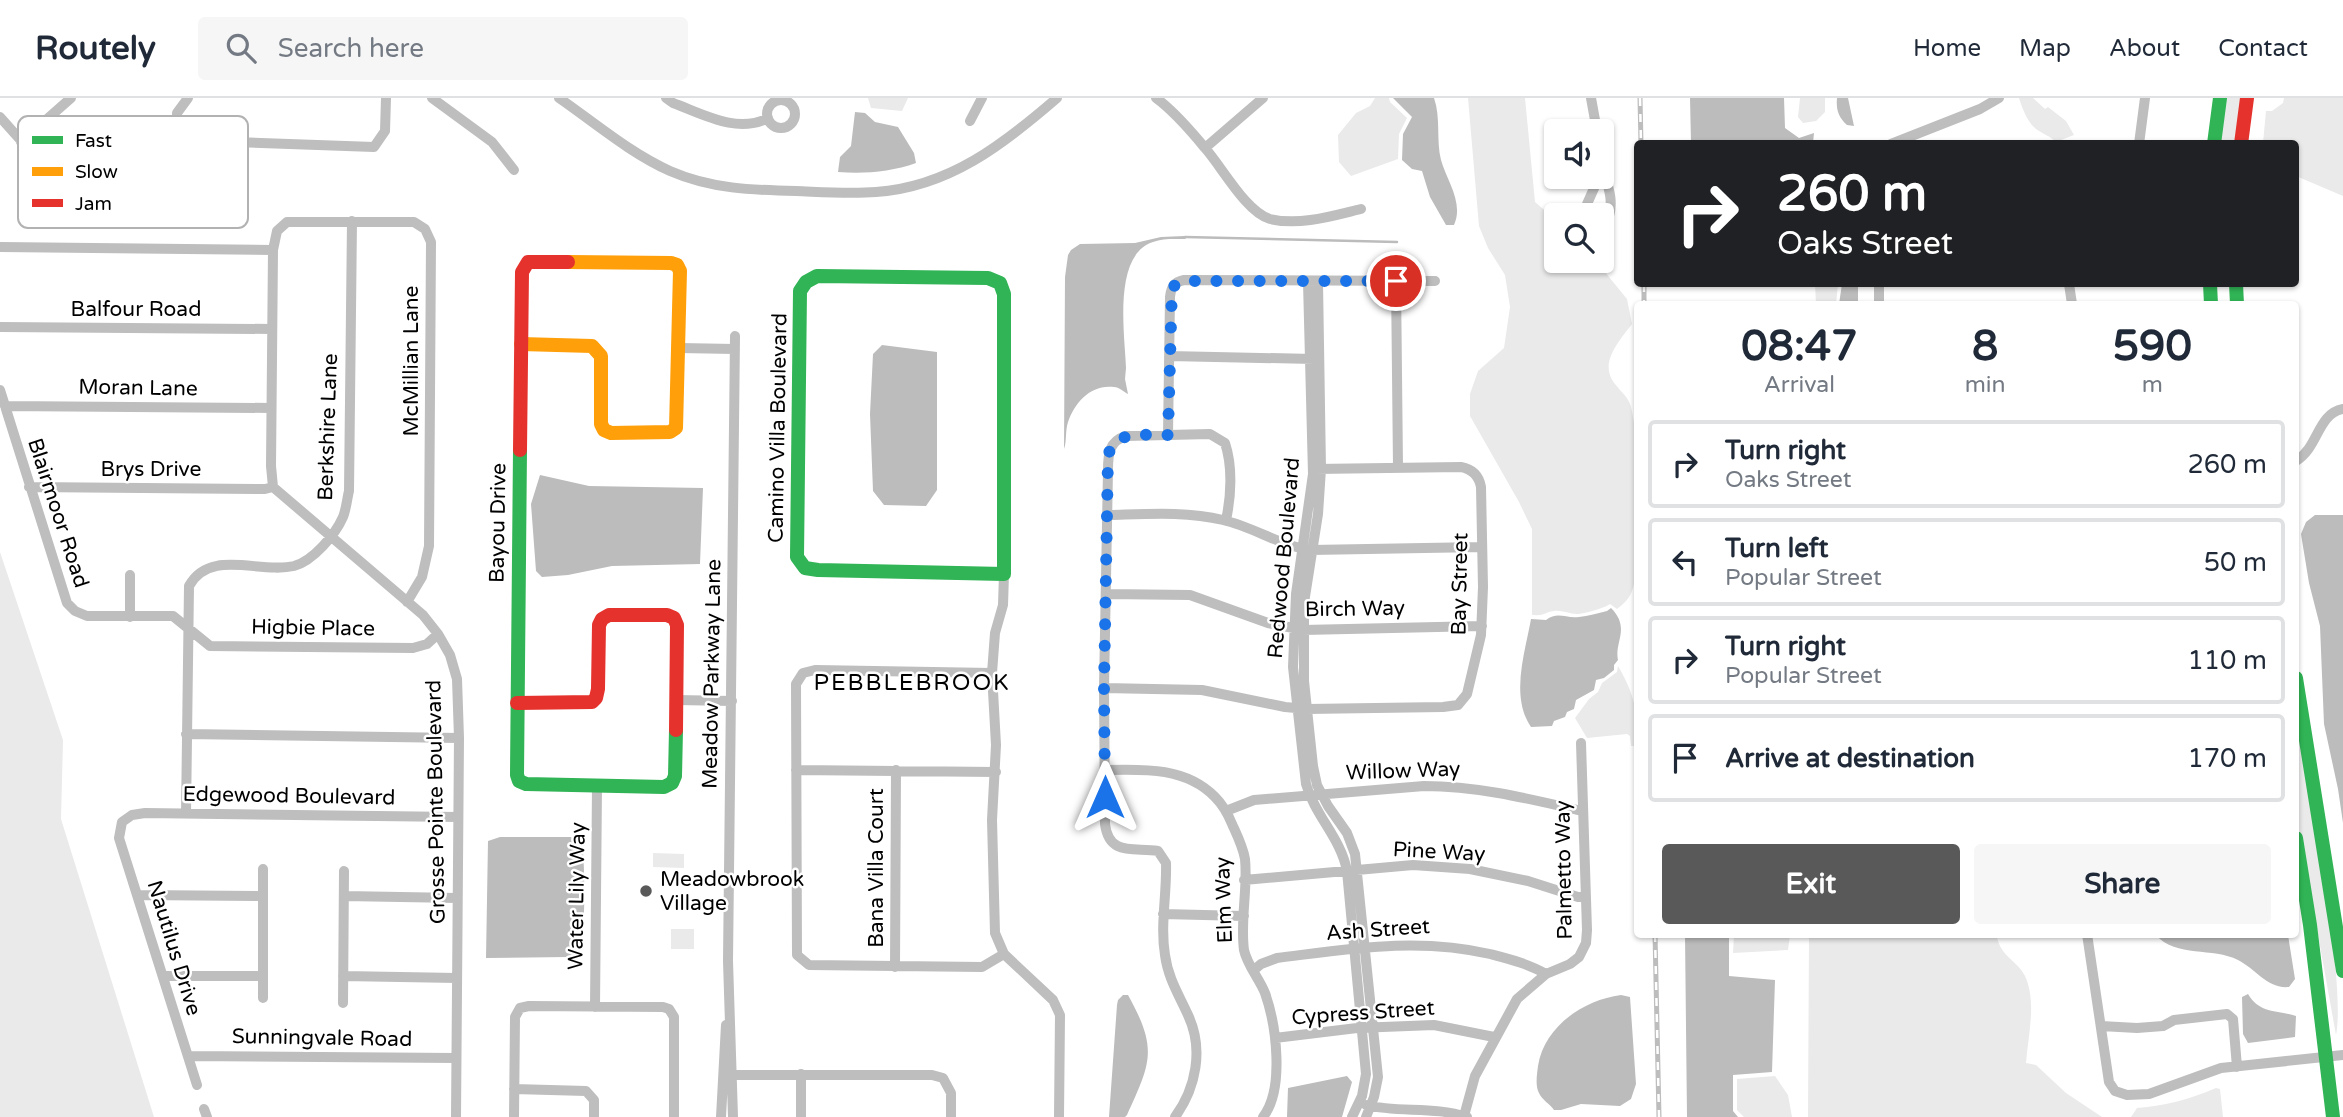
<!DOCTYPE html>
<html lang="en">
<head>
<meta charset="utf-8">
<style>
  body { margin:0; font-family:"Varela Round",sans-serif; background:#f6f6f7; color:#1f2937; height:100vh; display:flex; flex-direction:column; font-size:26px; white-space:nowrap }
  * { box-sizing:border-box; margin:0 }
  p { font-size:23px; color:#747a83 }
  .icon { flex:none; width:38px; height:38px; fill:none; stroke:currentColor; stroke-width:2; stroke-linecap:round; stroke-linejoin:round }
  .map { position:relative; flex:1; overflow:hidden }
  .side { position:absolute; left:1634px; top:203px; width:665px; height:637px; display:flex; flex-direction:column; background:#fff; border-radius:7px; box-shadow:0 2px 5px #0004 }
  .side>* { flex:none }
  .banner { position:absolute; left:1634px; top:42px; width:665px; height:147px; border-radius:7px; box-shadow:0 2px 5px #0004; background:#202124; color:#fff; overflow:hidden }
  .controls { position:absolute; left:1544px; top:21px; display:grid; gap:14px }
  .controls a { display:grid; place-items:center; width:70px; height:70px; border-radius:7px; background:#fff; box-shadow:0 2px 5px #0004; font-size:35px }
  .pin { position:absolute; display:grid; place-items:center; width:60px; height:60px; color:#fff; margin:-30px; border:4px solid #fff; border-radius:50%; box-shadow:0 2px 7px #0007 }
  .me { position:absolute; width:77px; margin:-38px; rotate:0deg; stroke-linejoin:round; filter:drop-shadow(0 0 5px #0008) }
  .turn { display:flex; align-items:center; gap:24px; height:147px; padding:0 28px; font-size:32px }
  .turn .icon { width:91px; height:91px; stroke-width:2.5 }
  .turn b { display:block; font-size:49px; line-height:60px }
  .eta { display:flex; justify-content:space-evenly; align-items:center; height:119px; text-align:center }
  .eta b { font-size:42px; font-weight:700; line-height:49px }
  .action { display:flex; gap:14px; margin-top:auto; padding:14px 28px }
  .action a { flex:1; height:80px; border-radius:7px; background:#595959; color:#fff; font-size:28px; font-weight:700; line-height:80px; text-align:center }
  .action a+a { background:#f6f6f7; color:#1f2937 }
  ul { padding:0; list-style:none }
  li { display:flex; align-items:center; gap:21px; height:88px; margin:0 14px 10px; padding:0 14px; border:4px solid #e0e1e3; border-radius:7px }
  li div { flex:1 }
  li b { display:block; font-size:26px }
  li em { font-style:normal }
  header { display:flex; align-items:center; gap:42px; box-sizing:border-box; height:98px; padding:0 35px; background:#fff; border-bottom:2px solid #e0e1e3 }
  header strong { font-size:33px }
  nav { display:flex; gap:38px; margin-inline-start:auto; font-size:24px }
  .search { width:490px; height:63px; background:#f6f6f7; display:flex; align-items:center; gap:18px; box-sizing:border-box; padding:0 24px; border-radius:7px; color:#747a83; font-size:26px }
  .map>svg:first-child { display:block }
</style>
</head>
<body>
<header>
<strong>Routely</strong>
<div class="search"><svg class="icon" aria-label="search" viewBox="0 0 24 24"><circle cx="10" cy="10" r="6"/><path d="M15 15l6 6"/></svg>Search here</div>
<nav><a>Home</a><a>Map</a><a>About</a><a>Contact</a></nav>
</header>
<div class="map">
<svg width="2343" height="1019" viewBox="0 0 2343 1019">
  <rect width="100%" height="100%" fill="#fff"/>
  <path fill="#eaeaea" d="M868,0H908L902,13L871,10Z
    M1375,0H1389L1390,4L1407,20L1399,36L1398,61L1351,78L1339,64L1338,37L1356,15L1370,8Z
    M1468,0H1525L1535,104L1556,122V163H1596L1627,201L1632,226C1623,238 1606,257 1609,273C1611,288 1628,295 1631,309C1640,346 1644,455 1633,490C1630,500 1625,505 1617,511L1610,506C1605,510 1583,516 1577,516C1569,516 1562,512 1554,513C1544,514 1546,518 1532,517V431L1519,404L1470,318V296L1478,273L1504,250L1510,209L1505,177L1488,150L1479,128Z
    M1800,0H1825V14L1816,23L1803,25L1798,19Z
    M2019,0H2033L2045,11L2048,9L2066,23L2074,37L2056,44C2050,38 2043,36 2036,31C2028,25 2022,10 2019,0Z
    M2224,0H2242L2236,45L2217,46Z
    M2284,0H2343V98L2296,78V46L2263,45L2266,13H2272L2283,5Z
    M1815,186H1838L1836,206H1816Z
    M0,454L63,642L61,721L154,1019H0Z
    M1618,568C1635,597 1638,615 1638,648H1631L1630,638L1627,636L1587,640L1575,620L1589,601L1598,594L1602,585L1617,574Z
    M2296,609C2305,660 2313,711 2322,762C2328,802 2343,903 2336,937L2296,714Z
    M653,755L684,756V770L653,769Z
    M671,831H694V851H671Z
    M1809,836H1989L1997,839C2001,859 2017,862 2025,878C2037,904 2028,938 2026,965L2036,967L2066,995L2102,1019H1808Z
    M1734,837H1790L1788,852L1733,855Z
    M1775,978L1788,997L1792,1019H1744L1737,1012V981Z
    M2216,990L2220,991L2223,1019H2131L2137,1010C2165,1008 2190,1001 2216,990Z"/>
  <path fill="#bcbcbc" d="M1393,0H1434C1441,20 1436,42 1441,62C1447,83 1464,105 1454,127H1446L1430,99L1422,73L1412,71L1402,62L1403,36L1412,19Z
    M1690,0H1784L1785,30L1799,40L1814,35L1813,45H1691Z
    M1837,0H1848L1854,28L1847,27C1838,19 1836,11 1837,0Z
    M855,14L865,15L875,24L898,29L914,55L916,65C891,74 864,76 838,74L840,59L851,48Z
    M1184,138L1186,141C1175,141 1163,140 1153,144C1112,157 1125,238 1126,270L1125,281L1128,296C1124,294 1119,289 1114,289C1091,286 1075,304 1068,324C1065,333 1067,343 1064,351L1065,179L1068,157L1071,152L1080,146L1135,145L1161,139Z
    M1842,186H1858V206H1839Z
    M882,247L937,254V392L926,408L884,407L873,393L870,316L873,256Z
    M540,377L589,388L703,390L700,466L612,468L568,477L542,479L536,473L531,406Z
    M2315,417H2343V725L2338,691L2324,626L2320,528L2309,485L2301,436L2306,424Z
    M1611,510C1631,530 1614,544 1618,562L1614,567V572L1604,580L1596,582L1594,592L1576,602L1574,611L1567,614L1565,619L1554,623L1552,628L1531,629C1510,598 1525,555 1531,521L1546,522C1558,513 1566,521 1579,519C1588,518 1598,515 1607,513Z
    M500,739H571L582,743C585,766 587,845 576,862L567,859L486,860L488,743Z
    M1685,837H1729V878L1775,882L1772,974L1733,977V1013L1738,1019H1687Z
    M2156,837H2288L2295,881L2289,889C2267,891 2256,871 2238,862C2213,849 2176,860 2156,837Z
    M2248,896C2260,916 2277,912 2296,918L2295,939L2248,945L2243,936L2242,899Z
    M1123,897H1128C1158,951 1151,964 1127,1017L1125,1019H1109L1117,907L1118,902Z
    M1621,897L1630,899L1636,986L1631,1001L1620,1008L1581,1006L1561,1012H1554C1550,1006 1542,1002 1539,995C1535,988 1537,976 1538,968C1544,929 1583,902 1621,897Z
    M1347,978L1352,984L1342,1019H1287L1288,990Z"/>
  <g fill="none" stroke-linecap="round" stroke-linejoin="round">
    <path stroke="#bcbcbc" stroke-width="2.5" d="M1185,139L1397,144"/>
    <path stroke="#bebebe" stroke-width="10" d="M432,0L492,44L514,72
      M559,0C595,25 630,55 670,73C711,91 752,92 796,93C822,94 849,96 876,94C949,89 1004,46 1057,0
      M666,0L673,5C703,16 737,36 768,20
      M1156,0C1174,13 1191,33 1205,50C1222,69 1246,114 1270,121C1300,128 1332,118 1361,111
      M1591,0L1597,33
      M767 16a14 14 0 1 1 28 0a14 14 0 1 1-28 0Z
      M0,19L33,56V85
      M970,23L982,0
      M105,33L119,40L374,49L385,33L386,0
      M21,44L71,0
      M178,44L177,15L188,0
      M1891,46L1980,11L1999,0
      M2139,46L2145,0
      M1205,50L1263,0
      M1601,61C1604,80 1615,98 1609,118L1601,123
      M1588,117L1587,106L1599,79
      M0,149L273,152
      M1396,183L1398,369
      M1308,184L1313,376L1296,496L1293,569L1306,686C1315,718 1341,740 1347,773L1366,976L1362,998L1352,1019
      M1318,184L1321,371L1318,416L1304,505V583L1313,668L1317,687L1328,708L1347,735L1355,756L1378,979L1374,999L1366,1019
      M2069,186L2072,206
      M1879,206V186
      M0,229L272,231
      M679,250L735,251
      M1169,258L1314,261
      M0,292L67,505L75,513L87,518H173L210,548L413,550L427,546L438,536
      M5,308L271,310
      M1168,337L1170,199C1171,189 1174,184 1184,182L1435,183
      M2296,363C2319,349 2317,316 2343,311
      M29,389L265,391L273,389
      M1109,417C1147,416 1186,413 1223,422C1254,429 1280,448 1311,452L1481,449
      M1004,476L1003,507L995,535L992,575L996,647L992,722L995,835L1004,856L1053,902L1060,917L1059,1019
      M1107,496L1190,497L1268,525L1303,532L1482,528
      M407,504L422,479L429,448L431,144L425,131L414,124H287L277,133L273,152L271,368L273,389L423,517L438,536L450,557L457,581L459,640L456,1019
      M130,519V477
      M992,575L815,572L803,575L796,586L797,857L809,867L982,869L1004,856
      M1104,590L1202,592L1285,609L1307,611L1443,609L1458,607L1467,596L1481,537L1483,489L1481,389C1479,378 1472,371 1461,369L1315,371
      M676,602L732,603
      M186,636L459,640
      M796,672L996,674
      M1105,672C1143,671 1186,669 1215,699C1223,707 1228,716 1232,726C1237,737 1243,749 1245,761C1248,791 1240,822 1244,852C1247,867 1259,880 1265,895C1276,926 1285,991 1263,1019
      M1226,713L1254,702L1424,688C1478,688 1530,701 1582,713
      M186,716L189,488C210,450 259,476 294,468C313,463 335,437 343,419C346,412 347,401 349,393L352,123
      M1244,782L1413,767L1470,771L1528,783L1578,799H1586
      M138,797L263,798
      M344,798L457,800
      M1163,816L1244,818
      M2087,836L2109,984L2115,993L2127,997L2149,996L2221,970L2343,957
      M895,869L896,672
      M1254,872L1261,866L1277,860C1350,851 1417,839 1490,856C1509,861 1529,866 1546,876
      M163,878H263
      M343,878L457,880
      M263,900V771
      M343,905L344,773
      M595,909L597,688
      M2101,928L2137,930L2163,928L2174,922L2227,916L2233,921L2237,969
      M1275,940L1357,930L1434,927L1494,939
      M188,958L456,960
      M733,977H932L943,980L951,995V1019
      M197,987L119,740L122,724L132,717L145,715L458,719
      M514,991L586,993L594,1002V1019
      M1366,1007C1399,1015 1434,1008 1467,1019
      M204,1011L207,1019
      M1464,1018L1475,978L1517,901L1546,876L1570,866L1579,859L1586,845L1587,832L1581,645
      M514,1019L515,919L520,910L529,908L663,909L669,911L674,919V1019
      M721,1019L726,927
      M733,1019L728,863L735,238
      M801,1019V976
      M1175,1019C1196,990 1204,951 1188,917C1179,897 1168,880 1165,857C1160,827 1167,796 1166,765L1158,753C1135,749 1109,759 1105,726L1104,590L1108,372C1108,356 1109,343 1126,338L1210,336L1225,345C1233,369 1231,399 1226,422"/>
    <path stroke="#30b455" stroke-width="14" d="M2214,46L2220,0
      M817,178L988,180L1000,185L1004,196V476L818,472L805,470L797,459L800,193L806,184Z
      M2210,186L2211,206
      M2236,186L2237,206
      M520,352L517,677L519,683L526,686L664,689L672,685L675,678L676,632
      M2296,580L2343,873
      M2296,740L2310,827L2333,1019"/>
    <path stroke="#ff9f0a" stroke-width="14" d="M521,246L592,248L601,258V326L604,332L611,335L670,334L676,330L680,173L677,167L671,165L568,164"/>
    <path stroke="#e5322d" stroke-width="14" d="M2241,46L2247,0
      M520,352L522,174L528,164H568
      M517,605L592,604L596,600L598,591L599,527L602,521L609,517H667L674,520L677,527L676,632"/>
    <g stroke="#bdbdbd" stroke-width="5">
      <path id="rail" d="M1640,0L1641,46
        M1644,186V206
        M1655,836L1659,1019"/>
    </g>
    <use href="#rail" stroke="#fff" stroke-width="2.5" stroke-dasharray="8" stroke-linecap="butt"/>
  </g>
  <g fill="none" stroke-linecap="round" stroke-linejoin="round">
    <path stroke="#1a73e8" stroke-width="12" stroke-dasharray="0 21.6" d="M1105,699L1104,590L1108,358C1115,330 1146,338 1168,337L1172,189L1184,183H1396"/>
  </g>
  <circle fill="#595959" stroke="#fff" stroke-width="2.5" cx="646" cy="793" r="7"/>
  <g text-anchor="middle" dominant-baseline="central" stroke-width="5" stroke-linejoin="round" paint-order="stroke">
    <g font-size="21" fill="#000" stroke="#fff">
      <text x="136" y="211">Balfour Road</text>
      <text transform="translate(411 263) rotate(-90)">McMillian Lane</text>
      <text transform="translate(138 290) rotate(1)">Moran Lane</text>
      <text transform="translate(328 329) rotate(-88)">Berkshire Lane</text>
      <text transform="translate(778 330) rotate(-89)">Camino Villa Boulevard</text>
      <text x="151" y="371">Brys Drive</text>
      <text transform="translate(58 415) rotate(72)">Blairmoor Road</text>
      <text transform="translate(498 425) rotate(-89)">Bayou Drive</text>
      <text transform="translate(1284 460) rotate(-85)">Redwood Boulevard</text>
      <text transform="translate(1460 486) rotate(-89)">Bay Street</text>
      <text transform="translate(1355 511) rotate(-1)">Birch Way</text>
      <text transform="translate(313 530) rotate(1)">Higbie Place</text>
      <text transform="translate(712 576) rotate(-89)">Meadow Parkway Lane</text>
      <text transform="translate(1403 673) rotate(-2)">Willow Way</text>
      <text transform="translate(289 698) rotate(1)">Edgewood Boulevard</text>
      <text transform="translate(436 704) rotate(-91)">Grosse Pointe Boulevard</text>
      <text transform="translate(1439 754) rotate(3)">Pine Way</text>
      <text transform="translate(876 770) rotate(-90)">Bana Villa Court</text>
      <text transform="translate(1564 772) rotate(-91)">Palmetto Way</text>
      <text transform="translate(577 798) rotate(-89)">Water Lily Way</text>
      <text transform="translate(1224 802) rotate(-92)">Elm Way</text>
      <text transform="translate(1378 832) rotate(-4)">Ash Street</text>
      <text transform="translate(174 850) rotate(73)">Nautilus Drive</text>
      <text transform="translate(1363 915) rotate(-4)">Cypress Street</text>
      <text transform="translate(322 940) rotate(1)">Sunningvale Road</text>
    </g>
    <g font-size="21" fill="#000" stroke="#fff" text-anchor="start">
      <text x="660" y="781">Meadowbrook<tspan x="660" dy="24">Village</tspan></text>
    </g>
    <g font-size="23" letter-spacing="2" fill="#000" stroke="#fff">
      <text x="912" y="585">PEBBLEBROOK</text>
    </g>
  </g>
  <rect x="18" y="18" width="230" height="112" rx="10" fill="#fff" stroke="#b2b2b2" stroke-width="2"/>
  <rect x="32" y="38" width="31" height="8" fill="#30b455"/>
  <rect x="32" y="69" width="31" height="9" fill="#ff9f0a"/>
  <rect x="32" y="101" width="31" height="8" fill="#e5322d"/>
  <g font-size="19" fill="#000">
    <text x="75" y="49">Fast</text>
    <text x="75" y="80">Slow</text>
    <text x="75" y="112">Jam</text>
  </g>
</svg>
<div class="controls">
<a><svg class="icon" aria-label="sound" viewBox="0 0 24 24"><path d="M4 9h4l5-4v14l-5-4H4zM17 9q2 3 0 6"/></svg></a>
<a><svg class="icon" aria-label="search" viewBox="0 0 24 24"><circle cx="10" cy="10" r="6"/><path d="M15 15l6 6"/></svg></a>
</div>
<div class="pin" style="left:1396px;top:183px;background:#d93025"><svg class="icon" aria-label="arrive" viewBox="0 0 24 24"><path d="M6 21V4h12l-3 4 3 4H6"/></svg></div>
<svg class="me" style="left:1105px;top:699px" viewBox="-20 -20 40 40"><path d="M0-17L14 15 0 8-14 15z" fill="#1a73e8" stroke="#fff" stroke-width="4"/></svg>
<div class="banner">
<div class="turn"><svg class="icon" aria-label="right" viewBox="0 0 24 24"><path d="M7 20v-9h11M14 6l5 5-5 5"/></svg><div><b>260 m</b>Oaks Street</div></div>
</div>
<section class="side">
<div class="eta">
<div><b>08:47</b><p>Arrival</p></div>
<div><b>8</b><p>min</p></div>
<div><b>590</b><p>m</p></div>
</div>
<ul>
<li><svg class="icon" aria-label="right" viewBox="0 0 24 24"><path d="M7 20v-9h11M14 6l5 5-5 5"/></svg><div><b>Turn right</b><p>Oaks Street</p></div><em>260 m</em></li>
<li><svg class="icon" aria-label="left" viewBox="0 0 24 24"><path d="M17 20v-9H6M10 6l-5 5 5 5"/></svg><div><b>Turn left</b><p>Popular Street</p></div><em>50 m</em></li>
<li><svg class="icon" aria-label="right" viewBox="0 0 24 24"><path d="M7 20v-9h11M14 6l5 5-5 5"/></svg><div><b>Turn right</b><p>Popular Street</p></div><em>110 m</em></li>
<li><svg class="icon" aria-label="arrive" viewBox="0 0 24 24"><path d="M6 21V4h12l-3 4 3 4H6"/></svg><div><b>Arrive at destination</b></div><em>170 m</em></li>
</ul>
<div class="action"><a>Exit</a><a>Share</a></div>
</section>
</div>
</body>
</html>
